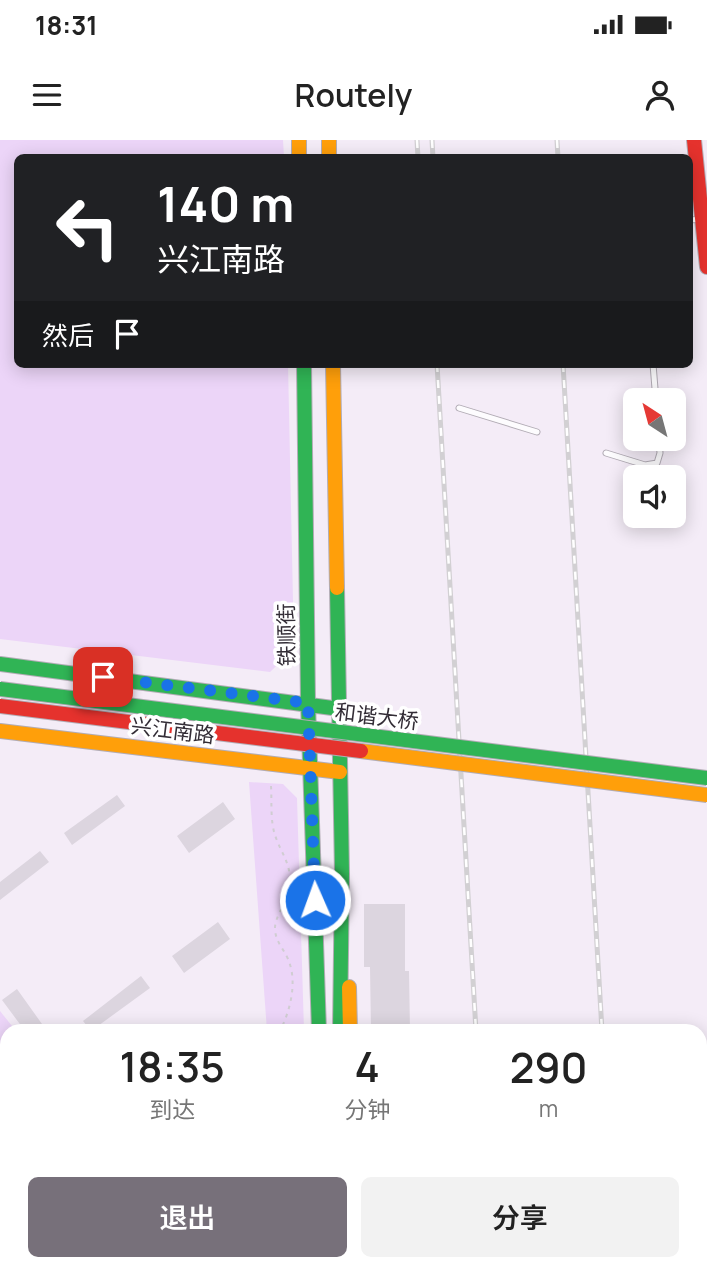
<!DOCTYPE html>
<html lang="zh">
<head>
<meta charset="utf-8">
<style>
  body { margin:0; font-family:Manrope,"Noto Sans SC",sans-serif; background:#f2f2f2; color:#222; height:100vh; display:flex; flex-direction:column; font-size:26px; white-space:nowrap }
  * { box-sizing:border-box; margin:0 }
  p { font-size:23px; color:#767676 }
  .icon { flex:none; width:38px; height:38px; fill:none; stroke:currentColor; stroke-width:2; stroke-linecap:round; stroke-linejoin:round }
  .map { position:relative; flex:1; overflow:hidden }
  .sheet { position:absolute; left:0px; top:884px; width:707px; height:247px; display:flex; flex-direction:column; background:#fff; border-radius:21px 21px 0 0; box-shadow:0 4px 18px #0003 }
  .sheet>* { flex:none }
  .guide { position:absolute; left:14px; top:14px; width:679px; height:214px; border-radius:10px; box-shadow:0 4px 18px #0003; background:#202124; color:#fff; overflow:hidden }
  .needle { width:46px; rotate:324deg }
  .controls { position:absolute; left:623px; top:248px; display:grid; gap:14px }
  .controls a { display:grid; place-items:center; width:63px; height:63px; border-radius:10px; background:#fff; box-shadow:0 4px 18px #0003; font-size:35px }
  .pin { position:absolute; display:grid; place-items:center; width:60px; height:60px; color:#fff; margin:-30px; border-radius:14px; box-shadow:0 4px 10px #0006 }
  .me { position:absolute; width:77px; margin:-38px; rotate:358deg; stroke-linejoin:round; filter:drop-shadow(0 0 5px #0008) }
  .turn { display:flex; align-items:center; gap:24px; height:147px; padding:0 28px; font-size:32px }
  .turn .icon { width:91px; height:91px; stroke-width:2.5 }
  .turn b { display:block; font-size:49px; line-height:60px }
  .then { display:flex; align-items:center; height:66px; padding:0 28px; background:#0003; gap:14px; font-size:26px }
  .eta { display:flex; justify-content:space-evenly; align-items:center; height:119px; text-align:center }
  .eta b { font-size:42px; font-weight:600; line-height:49px }
  .button { display:flex; gap:14px; margin-top:auto; padding:14px 28px }
  .button a { flex:1; height:80px; border-radius:10px; background:#77707a; color:#fff; font-size:28px; font-weight:600; line-height:80px; text-align:center }
  .button a+a { background:#f2f2f2; color:#222 }
  .status { display:flex; justify-content:space-between; align-items:center; height:49px; padding:0 35px; background:#fff; direction:ltr }
  .status svg { height:19px; fill:currentColor }
  header { display:flex; justify-content:space-between; align-items:center; height:91px; padding:0 28px; background:#fff; font-size:32px; font-weight:600 }
  .map>svg:first-child { display:block }
</style>
</head>
<body>
<div class="status"><b>18:31</b><svg viewBox="0 0 49 12"><path d="M0 12V9h3v3zM5 12V6h3v6zM10 12V3h3v9zM15 12V0h3v12zM26 1h20v11H26zM47 4h2v5h-2z"/></svg></div>
<header><svg class="icon" aria-label="menu" viewBox="0 0 24 24"><path d="M4 6h16M4 12h16M4 18h16"/></svg>Routely<svg class="icon" aria-label="person" viewBox="0 0 24 24"><circle cx="12" cy="8" r="4"/><path d="M4 21q1-7 8-7t8 7"/></svg></header>
<div class="map">
<svg width="707" height="1130" viewBox="0 0 707 1130">
  <rect width="100%" height="100%" fill="#f4ecf7"/>
  <path fill="#ecd5f8" d="M0,0H283L284,17L18,18V224H288L294,509L270,532L0,499Z
    M249,642L283,644L297,658L304,891H267Z
    M0,871L16,891H7V1042L0,1026Z"/>
  <path fill="#7ac2d5" d="M0,1026L7,1042V1124H26L27,1130H0Z"/>
  <path fill="#dcd5df" d="M117,655L125,666L72,705L64,693Z
    M223,662L235,679L189,713L177,696Z
    M40,711L49,722L0,760V742Z
    M364,764H405V831H409L410,891H371L370,827H364Z
    M218,782L230,799L184,833L172,816Z
    M141,836L150,848L91,891L83,881Z
    M17,849L47,891H25L2,860Z"/>
  <g fill="none" stroke-linecap="round" stroke-linejoin="round">
    <path stroke="#cdc6d0" stroke-width="14" stroke-dasharray="14 7" stroke-linecap="butt" d="M688,0L707,3"/>
    <g stroke="#b2acb5" stroke-width="7">
      <path id="lane" d="M690,80L702,79
        M653,224L656,261
        M459,268L537,292
        M606,313L645,325L657,323L660,313L659,299"/>
    </g>
    <g stroke="#b2acb5" stroke-width="16">
      <path id="fast" d="M304,224L308,563L319,891
        M337,448L342,734L340,891
        M0,524L340,569
        M0,1121L7,1120
        M322,1124L325,1130"/>
    </g>
    <g stroke="#b2acb5" stroke-width="16">
      <path id="slow" d="M299,0V18
        M329,0V18
        M333,224L337,448
        M0,591L340,632
        M349,847L350,891
        M344,1124L345,1130"/>
    </g>
    <g stroke="#b2acb5" stroke-width="16">
      <path id="jam" d="M694,0L707,127
        M0,1100L7,1099"/>
    </g>
    <path stroke="#d0cdd2" stroke-width="2" stroke-dasharray="3.5 5" stroke-linecap="butt" d="M271,646C272,661 270,680 275,695C280,711 290,722 290,740C291,760 274,774 275,790C276,802 283,808 288,819C298,842 290,871 280,891
      M0,920L7,929
      M0,996L7,1003
      M0,1009L7,1024
      M0,1070L7,1069
      M128,1130L129,1128"/>
    <use href="#lane" stroke="#fdfcfe" stroke-width="5"/>
    <use href="#fast" stroke="#30b455" stroke-width="14"/>
    <use href="#slow" stroke="#ff9f0a" stroke-width="14"/>
    <use href="#jam" stroke="#e5322d" stroke-width="14"/>
    <g stroke="#d2d0d3" stroke-width="5">
      <path id="rail" d="M417,0L418,18
        M432,0L433,18
        M557,0L558,18
        M437,224L476,891
        M563,224L602,891
        M480,1124L481,1130
        M622,1124L623,1130"/>
    </g>
    <use href="#rail" stroke="#fff" stroke-width="2.5" stroke-dasharray="8" stroke-linecap="butt"/>
    <g stroke="#b2acb5" stroke-width="16" stroke-linecap="butt">
      <path id="fast-bridge" d="M0,549L707,638"/>
    </g>
    <g stroke="#b2acb5" stroke-width="16" stroke-linecap="butt">
      <path id="slow-bridge" d="M361,611L707,655"/>
    </g>
    <g stroke="#b2acb5" stroke-width="16" stroke-linecap="butt">
      <path id="jam-bridge" d="M0,566L361,611"/>
    </g>
    <use href="#fast-bridge" stroke="#30b455" stroke-width="14"/>
    <use href="#slow-bridge" stroke="#ff9f0a" stroke-width="14"/>
    <use href="#jam-bridge" stroke="#e5322d" stroke-width="14"/>
  </g>
  <g fill="none" stroke-linecap="round" stroke-linejoin="round">
    <path stroke="#1a73e8" stroke-width="12" stroke-dasharray="0 21.6" d="M103,537L308,563L315,760"/>
  </g>
  <g text-anchor="middle" dominant-baseline="central" stroke-width="7" stroke-linejoin="round" paint-order="stroke">
    <g font-size="21" fill="#332d36" stroke="#fff">
      <text transform="translate(286 495) rotate(-91)">铁顺街</text>
      <text transform="translate(377 576) rotate(7)">和谐大桥</text>
      <text transform="translate(173 590) rotate(7)">兴江南路</text>
    </g>
  </g>
</svg>
<div class="controls">
<a><svg class="needle" viewBox="-14 -14 28 28"><path d="M0-13l5 13h-10z" fill="#e53935"/><path d="M0 13l5-13h-10z" fill="#767676"/></svg></a>
<a><svg class="icon" aria-label="sound" viewBox="0 0 24 24"><path d="M4 9h4l5-4v14l-5-4H4zM17 9q2 3 0 6"/></svg></a>
</div>
<div class="pin" style="left:103px;top:537px;background:#d93025"><svg class="icon" aria-label="arrive" viewBox="0 0 24 24"><path d="M6 21V4h12l-3 4 3 4H6"/></svg></div>
<svg class="me" style="left:315px;top:760px" viewBox="-20 -20 40 40"><circle r="17" fill="#1a73e8" stroke="#fff" stroke-width="3"/><path d="M0-11L8 9 0 5-8 9z" fill="#fff"/></svg>
<div class="guide">
<div class="turn"><svg class="icon" aria-label="left" viewBox="0 0 24 24"><path d="M17 20v-9H6M10 6l-5 5 5 5"/></svg><div><b>140 m</b>兴江南路</div></div>
<div class="then">然后<svg class="icon" aria-label="arrive" viewBox="0 0 24 24"><path d="M6 21V4h12l-3 4 3 4H6"/></svg></div>
</div>
<section class="sheet">
<div class="eta">
<div><b>18:35</b><p>到达</p></div>
<div><b>4</b><p>分钟</p></div>
<div><b>290</b><p>m</p></div>
</div>
<div class="button"><a>退出</a><a>分享</a></div>
</section>
</div>
</body>
</html>
